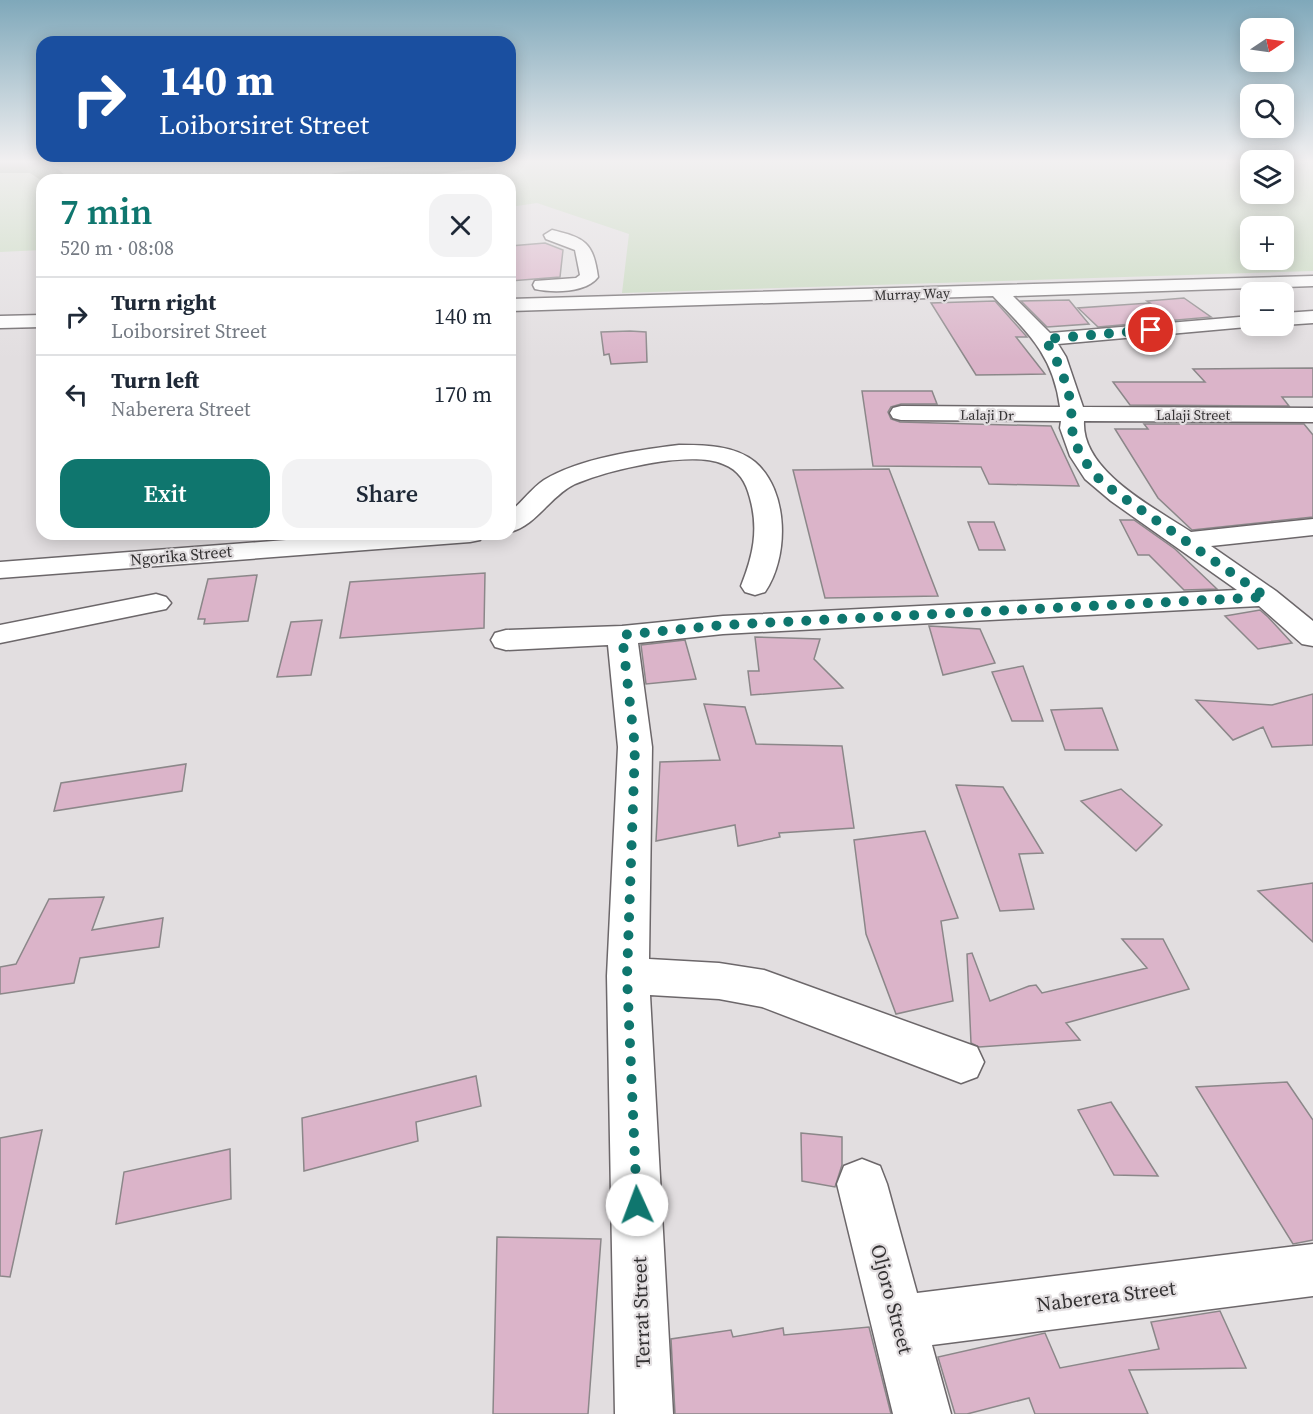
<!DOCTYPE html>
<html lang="en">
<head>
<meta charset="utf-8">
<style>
  body { margin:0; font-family:"Source Serif 4",serif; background:#f2f2f3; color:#1f2937; height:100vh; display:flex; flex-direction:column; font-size:22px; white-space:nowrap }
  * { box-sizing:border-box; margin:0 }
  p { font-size:20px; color:#747a83 }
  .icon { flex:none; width:33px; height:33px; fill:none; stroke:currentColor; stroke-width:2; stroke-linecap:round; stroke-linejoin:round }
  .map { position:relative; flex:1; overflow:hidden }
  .drawer { position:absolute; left:36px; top:174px; width:480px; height:366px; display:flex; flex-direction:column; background:#fff; border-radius:18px; box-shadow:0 3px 15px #0003 }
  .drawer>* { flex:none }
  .hud { position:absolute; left:36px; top:36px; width:480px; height:126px; border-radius:18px; box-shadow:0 3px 15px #0003; background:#1a4fa0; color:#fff; overflow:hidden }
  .needle { width:39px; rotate:77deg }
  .fabs { position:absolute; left:1240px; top:18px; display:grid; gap:12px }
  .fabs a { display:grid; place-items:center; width:54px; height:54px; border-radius:12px; background:#fff; box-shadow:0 3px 15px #0003; font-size:30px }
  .pin { position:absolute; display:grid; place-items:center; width:51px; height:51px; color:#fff; margin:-26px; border:3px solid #fff; border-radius:50%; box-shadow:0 2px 6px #0007 }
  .me { position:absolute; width:66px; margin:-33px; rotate:358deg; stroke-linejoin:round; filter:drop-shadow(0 0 4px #0008) }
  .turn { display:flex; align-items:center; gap:21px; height:126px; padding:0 24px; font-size:27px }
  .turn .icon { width:78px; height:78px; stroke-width:2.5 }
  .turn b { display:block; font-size:42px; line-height:51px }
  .round { display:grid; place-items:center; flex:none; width:63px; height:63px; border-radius:18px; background:#f2f2f3 }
  .headline { display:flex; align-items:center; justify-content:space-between; height:102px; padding:0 24px }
  h1 { font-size:36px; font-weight:600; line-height:45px; color:#0f766e }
  .button { display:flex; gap:12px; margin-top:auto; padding:12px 24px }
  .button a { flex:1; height:69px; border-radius:18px; background:#0f766e; color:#fff; font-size:24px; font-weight:600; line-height:69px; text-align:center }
  .button a+a { background:#f2f2f3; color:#1f2937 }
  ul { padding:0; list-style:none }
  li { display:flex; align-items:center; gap:18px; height:78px; padding:0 24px; border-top:2px solid #e0e1e3 }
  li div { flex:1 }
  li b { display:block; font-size:22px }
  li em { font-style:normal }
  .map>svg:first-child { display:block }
</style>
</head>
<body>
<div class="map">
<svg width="1313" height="1414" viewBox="0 0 1313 1414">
  <rect width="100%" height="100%" fill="#e2dee0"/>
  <path fill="#c6d9bd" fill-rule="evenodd" d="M0,161H1251V194H1284V161H1313V271L622,293L629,234L537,203L510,207V180H42V250L0,252ZM1251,226H1284V260H1251Z"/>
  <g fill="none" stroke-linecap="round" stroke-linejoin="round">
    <path fill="#819676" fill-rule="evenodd" d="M0,161C24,161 53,157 69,180L42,181L30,173H0Z
      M430,161H497L494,166L486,168L390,180H323L327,175L335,173Z"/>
  </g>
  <path fill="#dbb4c9" stroke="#8b8789" stroke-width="1.5" d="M545,243L563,250L560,277L510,281V246Z
    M1184,298L1211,317L1098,327L1078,308L1150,303L1147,301Z
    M1069,300L1089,324L1047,327L1021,301Z
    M995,301L1027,337H1016L1045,374L976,375L931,303Z
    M630,331L646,332L647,362L611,364L609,354L604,355L601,332Z
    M1313,368V397H1282L1289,406L1130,405L1113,382H1205L1193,369Z
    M862,391H932L937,404H901L891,407L888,412L891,419L900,422L1051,426L1079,486L989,484L981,467L873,466Z
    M1144,424H1304L1313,435V517L1192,530L1158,498L1115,429H1148Z
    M889,469L938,596L825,598L793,470Z
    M1120,520H1134L1175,549L1217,589L1184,590L1149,555H1138Z
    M968,522H994L1005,550H979Z
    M485,573L484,628L340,638L350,582Z
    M257,575L248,621L204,624L205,619H198L208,579Z
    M1260,610L1268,617L1292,643L1258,649L1225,616Z
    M322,620L311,675L277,677L291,622Z
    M929,626L980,629L995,663L943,675Z
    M755,637L820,639L814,659L843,688L751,695L748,671H759Z
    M685,640L696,679L646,684L641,645Z
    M1023,666L1043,721H1012L992,672Z
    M1313,694V745L1272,747L1263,727L1233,740L1196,700L1272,705Z
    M704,704L745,707L756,744L842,746L854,828L779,833L780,837L738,846L735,825L656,841L660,762L720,760Z
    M1102,708L1118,750H1065L1051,710Z
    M186,764L182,791L54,811L61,783Z
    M956,785L1003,787L1043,853L1019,854L1034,909L1000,911Z
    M1121,789L1162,825L1136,851L1081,801Z
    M925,831L958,918L941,921L953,1001L896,1014L866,934L854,840Z
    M1313,883V942L1258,891Z
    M104,897L92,930L163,918L159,947L80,958L74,983L0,994V967L16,964L49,899Z
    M1122,939H1163L1189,989L1066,1023L1080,1040L979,1047L971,1043L967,954L972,953L990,1001L1029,986L1036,985L1042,993L1147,968Z
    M476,1076L481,1106L416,1122L418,1141L304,1171L302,1118Z
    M1287,1082L1313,1120V1240L1293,1244L1196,1087Z
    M1111,1102L1158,1176L1114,1175L1078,1110Z
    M42,1130L10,1277L0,1276V1138Z
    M801,1133L842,1137V1165L835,1187L802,1181Z
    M230,1149L231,1199L116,1224L124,1172Z
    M497,1237L601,1239L588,1414H493Z
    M1220,1311L1246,1368L1129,1370L1148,1414H1035L1029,1398L967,1414H955L938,1357L1045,1333L1060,1368L1159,1349L1151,1322Z
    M869,1327L891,1414H675L671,1339L731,1330L733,1337L783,1328L784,1335Z"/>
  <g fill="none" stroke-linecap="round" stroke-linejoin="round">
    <g stroke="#6c676a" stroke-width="3">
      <path id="minor" d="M552,230C585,238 593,242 598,277C586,293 553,293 535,289L533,285L535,281L576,278L580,275L575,250L546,239L544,235Z
        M1313,276V286L1013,296L1050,333L1251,316V326H1258L1058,344L1066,357L1083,407L1313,408V422L1084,421C1081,471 1155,508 1191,532L1313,519V535L1211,546L1276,591L1313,621V646L1302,644L1259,606L723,634L638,643L652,747L649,959L719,963L764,970L977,1047L984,1062L977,1077L961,1083L762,1007L719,999L650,995L673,1414H615L607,976L618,747L608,645L506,650L495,647L491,640L495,633L506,630L622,626L723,616L1237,590L1111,501L1085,479L1070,456L1060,428L1061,421L901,420L893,418L890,413L893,408L901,406L1060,407C1053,354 1027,332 993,296L510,311V299Z
        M1313,311V323L1284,325V313Z
        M42,315V327L0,328V316Z
        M679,445C704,445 735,445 755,462C789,491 789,557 765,592L755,595L745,592L741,586C753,556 759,530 750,498C746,482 739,470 723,464C690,450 608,470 575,484C550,496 537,525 510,532V512C522,502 531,489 544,480C580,458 638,450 679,445Z
        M363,534H484L480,540L470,542L0,578V562Z
        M156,594L166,597L171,603L166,609L0,643V625Z
        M862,1159L880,1166L887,1184L917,1293L1313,1244V1296L932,1345L951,1414H893L837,1184L844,1166Z"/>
    </g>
    <use href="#minor" fill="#fff" fill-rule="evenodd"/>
  </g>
  <linearGradient id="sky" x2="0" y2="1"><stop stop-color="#7fa8ba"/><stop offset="0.45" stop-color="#f2f0f1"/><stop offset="1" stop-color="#f2f0f1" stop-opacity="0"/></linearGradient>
  <rect width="1313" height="359" fill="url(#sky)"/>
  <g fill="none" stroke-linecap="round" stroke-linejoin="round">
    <path stroke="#0f766e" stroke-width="10" stroke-dasharray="0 18" d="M637,1205L627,976L635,747L622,635L723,625L1266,597L1104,484C1089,469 1074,449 1072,428C1071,418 1072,410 1070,400C1066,379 1056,358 1045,339L1151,330"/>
  </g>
  <g text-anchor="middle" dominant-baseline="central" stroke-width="4.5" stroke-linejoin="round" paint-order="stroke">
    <g font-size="14" fill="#333132" stroke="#e2dee0">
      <text transform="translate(912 294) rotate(-2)">Murray Way</text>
      <text transform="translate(987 415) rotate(1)">Lalaji Dr</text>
      <text x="1193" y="415">Lalaji Street</text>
    </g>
    <g font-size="16" fill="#333132" stroke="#e2dee0">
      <text transform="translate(181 555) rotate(-5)">Ngorika Street</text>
    </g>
    <g font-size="20" fill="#333132" stroke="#e2dee0">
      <text transform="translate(1106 1296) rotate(-7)">Naberera Street</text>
      <text transform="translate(892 1299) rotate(75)">Oljoro Street</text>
      <text transform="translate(641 1312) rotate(-92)">Terrat Street</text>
    </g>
  </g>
</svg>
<div class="fabs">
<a><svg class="needle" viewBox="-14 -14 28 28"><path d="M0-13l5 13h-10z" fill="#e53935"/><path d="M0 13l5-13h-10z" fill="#747a83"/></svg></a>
<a><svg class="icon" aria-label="search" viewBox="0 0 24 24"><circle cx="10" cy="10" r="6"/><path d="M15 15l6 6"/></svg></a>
<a><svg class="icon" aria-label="layers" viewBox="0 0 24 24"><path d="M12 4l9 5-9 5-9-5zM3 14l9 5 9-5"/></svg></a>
<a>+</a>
<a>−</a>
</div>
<div class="pin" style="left:1151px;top:330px;background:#d93025"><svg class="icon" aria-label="arrive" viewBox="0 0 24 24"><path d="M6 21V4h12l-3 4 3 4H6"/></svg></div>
<svg class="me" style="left:637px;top:1205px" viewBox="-20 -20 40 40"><circle r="19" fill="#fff"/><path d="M0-13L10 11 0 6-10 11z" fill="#0f766e"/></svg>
<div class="hud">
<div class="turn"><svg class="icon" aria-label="right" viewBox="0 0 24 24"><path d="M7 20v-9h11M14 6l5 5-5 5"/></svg><div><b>140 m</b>Loiborsiret Street</div></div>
</div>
<section class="drawer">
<div class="headline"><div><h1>7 min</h1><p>520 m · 08:08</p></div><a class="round"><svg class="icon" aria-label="close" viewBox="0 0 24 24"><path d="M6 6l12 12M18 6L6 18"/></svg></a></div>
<ul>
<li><svg class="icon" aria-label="right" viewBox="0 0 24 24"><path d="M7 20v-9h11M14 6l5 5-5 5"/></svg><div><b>Turn right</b><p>Loiborsiret Street</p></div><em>140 m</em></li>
<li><svg class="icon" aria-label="left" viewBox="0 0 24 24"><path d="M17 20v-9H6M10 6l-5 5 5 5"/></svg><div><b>Turn left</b><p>Naberera Street</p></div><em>170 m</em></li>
</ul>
<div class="button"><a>Exit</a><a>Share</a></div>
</section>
</div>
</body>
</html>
